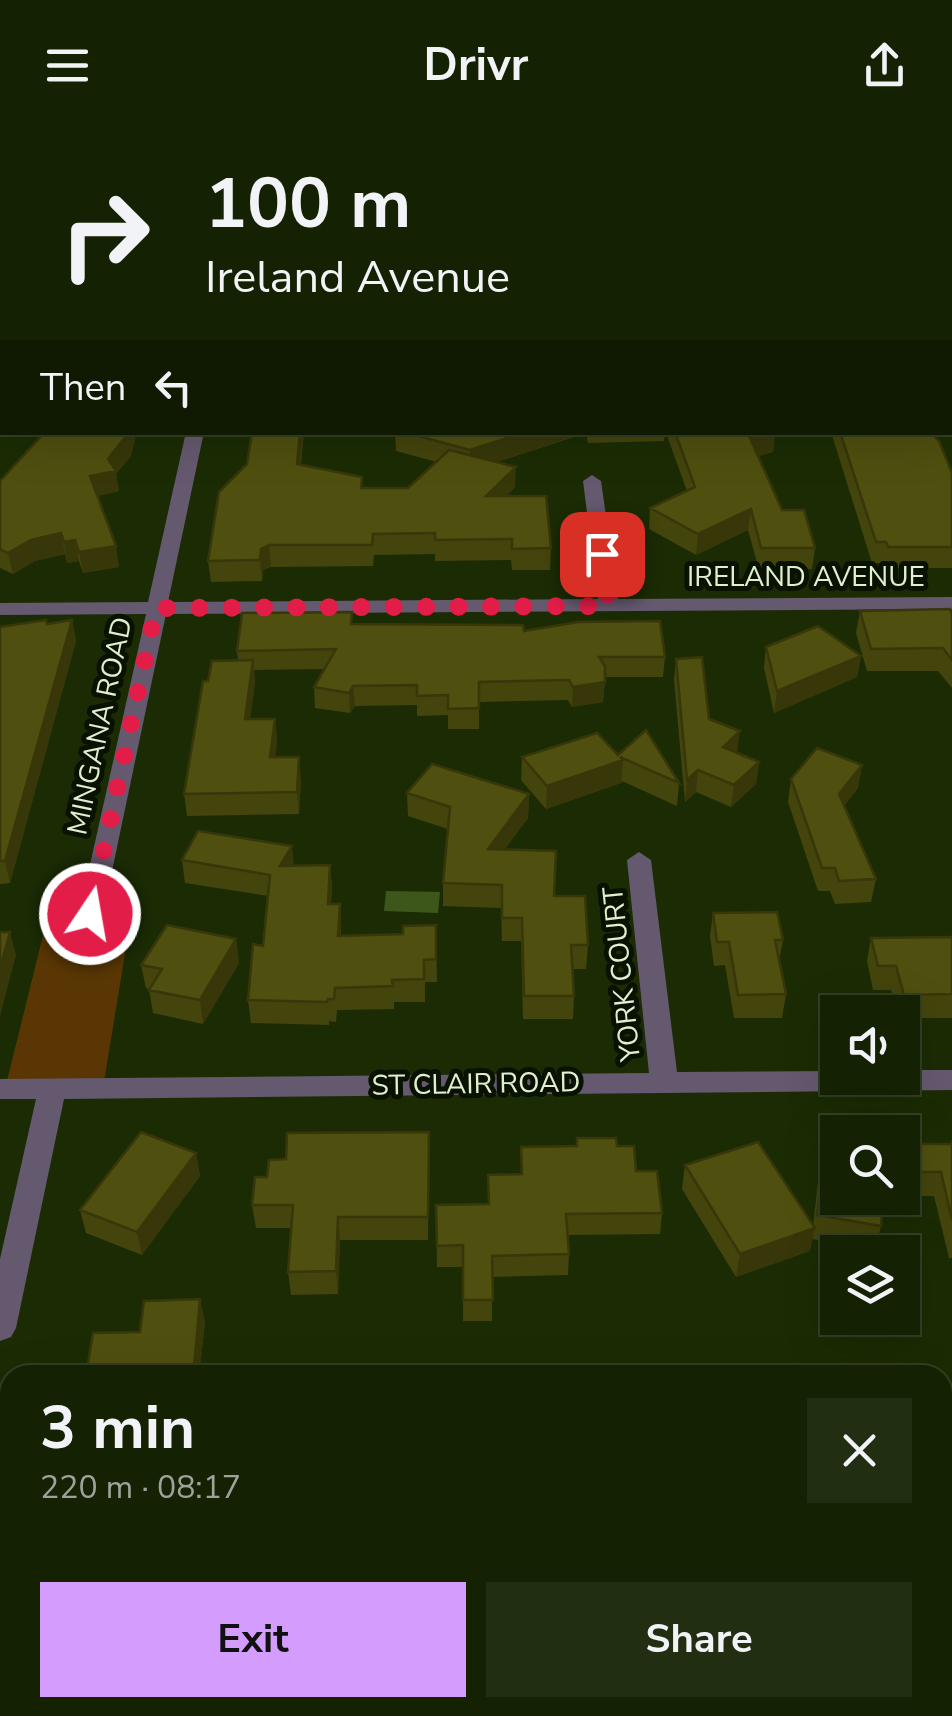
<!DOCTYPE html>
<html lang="en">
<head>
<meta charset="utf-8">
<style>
  body { margin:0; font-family:"Nunito Sans",sans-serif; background:#212e12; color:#f1f3f6; height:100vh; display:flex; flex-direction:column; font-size:38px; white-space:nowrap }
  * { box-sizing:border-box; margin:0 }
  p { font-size:32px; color:#9da39a }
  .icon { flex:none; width:55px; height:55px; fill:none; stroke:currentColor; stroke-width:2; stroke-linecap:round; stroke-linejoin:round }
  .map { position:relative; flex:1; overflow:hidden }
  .sheet { position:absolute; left:0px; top:1235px; width:952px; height:352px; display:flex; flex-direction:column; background:#142103; border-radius:30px 30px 0 0; box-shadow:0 10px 40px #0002,0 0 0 2px #333e25 }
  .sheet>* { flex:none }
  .hud { position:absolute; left:0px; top:0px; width:952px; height:305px; box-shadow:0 10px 40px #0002,0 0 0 2px #333e25; background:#142103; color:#f1f3f6; overflow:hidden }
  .controls { position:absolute; left:820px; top:865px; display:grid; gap:20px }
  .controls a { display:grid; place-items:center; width:100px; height:100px; border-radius:0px; background:#142103; box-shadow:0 10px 40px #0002,0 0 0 2px #333e25; font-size:50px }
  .pin { position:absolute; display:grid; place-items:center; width:85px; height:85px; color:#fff; margin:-42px; border-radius:20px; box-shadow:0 5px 15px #0006 }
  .me { position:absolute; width:110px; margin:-55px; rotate:12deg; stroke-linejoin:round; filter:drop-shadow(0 0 8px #0008) }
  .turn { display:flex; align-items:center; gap:35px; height:210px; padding:0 40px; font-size:45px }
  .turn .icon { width:130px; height:130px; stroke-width:2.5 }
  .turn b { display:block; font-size:70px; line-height:85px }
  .then { display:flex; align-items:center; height:95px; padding:0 40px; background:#0003; gap:20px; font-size:38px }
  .round { display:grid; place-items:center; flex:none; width:105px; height:105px; border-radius:0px; background:#212e12 }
  .headline { display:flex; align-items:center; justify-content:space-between; height:170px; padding:0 40px }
  h1 { font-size:60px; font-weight:700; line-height:75px }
  .cta { display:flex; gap:20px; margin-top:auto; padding:20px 40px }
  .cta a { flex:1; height:115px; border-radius:0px; background:#d39cfd; color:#111; font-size:40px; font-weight:700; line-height:115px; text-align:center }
  .cta a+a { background:#212e12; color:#f1f3f6 }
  header { display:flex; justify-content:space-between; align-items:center; height:130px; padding:0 40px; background:#142103; font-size:45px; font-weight:700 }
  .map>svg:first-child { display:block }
</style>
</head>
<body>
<header><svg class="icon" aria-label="menu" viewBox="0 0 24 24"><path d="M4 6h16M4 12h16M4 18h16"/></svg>Drivr<svg class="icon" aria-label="share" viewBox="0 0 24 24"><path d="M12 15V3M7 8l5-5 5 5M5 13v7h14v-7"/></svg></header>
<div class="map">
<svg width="952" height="1586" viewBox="0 0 952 1586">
  <rect width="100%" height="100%" fill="#1b2c04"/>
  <path fill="#593603" d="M131,787L103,958L5,959L47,789Z
    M0,1509H10V1578H252L251,1586H0Z"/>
  <path fill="#3d571b" d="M386,761L440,762L438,783L384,781Z"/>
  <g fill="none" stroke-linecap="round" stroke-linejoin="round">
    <path fill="#65596f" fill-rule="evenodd" d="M264,0H278V2H265Z
      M950,235H952V249H950Z
      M186,302H204L168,472L598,469L583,351L592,345L601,351L618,469L952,467V479L166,484L103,784L91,792L79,784L146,484L0,485V473L148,472Z
      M639,722L651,730L677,942L838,941V948H902V940H952V960L64,969L16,1198L11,1207L0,1211V1129L36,969H0V949L649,943L627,730Z
      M942,1545H952V1581L933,1578H942Z"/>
  </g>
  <path fill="#44440d" d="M910,0H952V135L950,131V2H911Z
    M252,302H304L301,335L362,358H408L437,332L396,321L395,302H665L664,311L588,313L586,303L497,332L515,357L506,366L551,418L550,440H512L511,430L435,431V424L374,425L373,436L271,437L263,440L262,451L211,452L208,431L247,334Z
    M775,302L773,322L758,326L782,380L815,418L812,439L759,440L748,400L696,425L649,399L650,378L687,361L666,303Z
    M831,302H930L952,343V438H884L882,433H872Z
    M131,326L116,344L119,361L97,366L119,437L83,443L79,431L67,433L65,424L35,431L13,444L0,438V351Z
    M860,481L952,485V558L938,541H867L856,503Z
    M72,490L76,511L10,753L0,754V497L47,494Z
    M353,494L524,501L665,527L663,547H605L603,572L572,577L568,570L479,572V599H448V585L417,586V575L355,576L350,583L315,578L314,557L324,539L254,540L255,552L250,589H275L277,611L275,627L301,649L299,684L187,686L184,664L208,551L238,531L237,521Z
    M766,517L861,526L857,547L774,583L764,538Z
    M676,529L709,589L737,623L759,632L756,654L731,677L696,662L685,672L674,550Z
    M618,625L679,653L677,676L622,651L621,653L546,679L521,650L522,627Z
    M862,635L858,658L844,676L876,749L871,772L835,774L830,761H818L788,672L791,649Z
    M407,663L529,664L528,688L504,720L554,766L588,815L586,839H573L574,866L573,889H523L521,811H502L501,778L443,776V753L448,699L408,686Z
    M182,730L294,736L330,735L332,758L331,774H340L341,806L403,804L436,795L437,852H425V872H394V879L337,880L336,892L329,891V895L251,893L248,870L263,816L268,766L185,753Z
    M713,783L783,810L779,831L786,864L782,888H734L725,835L714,836L710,806Z
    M952,807V888H902V882H897L891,860H873L867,831L871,808Z
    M236,809L239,833L203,894L153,883L149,859L146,858L141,835Z
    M429,1002L428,1110H340L338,1164L291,1165L288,1142L291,1098H256L252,1075L267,1047L286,1029Z
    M577,1008L617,1016L636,1041L662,1083L660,1104L568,1105L569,1124L568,1145L492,1147V1191H463V1137H437L436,1075L488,1074V1045L521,1044V1017L577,1016Z
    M952,1009V1128H949L934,1066H909L903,1038L909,1014H951Z
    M825,1011L881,1096L875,1120L812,1109L810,1121L736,1147L682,1059L685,1035L813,1096L820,1034Z
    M196,1023L200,1046L142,1125L86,1103L80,1080Z
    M205,1192L199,1245H86L140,1202Z
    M942,1339H952V1425H942Z"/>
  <path fill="#37370a" d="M0,214H2V234H0Z
    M129,302H137L131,326L116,344L119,361L94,367L90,346L108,329Z
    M300,302H304L298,354L297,334Z
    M526,302H587L470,341V320Z
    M772,302H775L773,322L748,328L750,308Z
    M516,337L515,357L486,387V366Z
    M751,379L748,400L696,425L698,404Z
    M61,403L65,424L35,431L13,444L8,423L31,410Z
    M75,410L79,431L67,433L64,412Z
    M269,415L271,437L263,440L262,451L260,430L261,419Z
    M116,416L119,437L83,443L79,422Z
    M72,490L76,511L10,753L5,731Z
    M861,526L857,547L774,583L777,561Z
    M253,530L255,552L247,611L245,589Z
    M605,552L603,572L572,577L573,557Z
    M353,556L355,576L350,583L349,563Z
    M275,589L277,611L272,649L270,627Z
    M740,601L737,623L723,617Z
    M299,627L301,649L299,684L297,662Z
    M623,630L621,653L546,679L547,656Z
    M759,632L756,654L731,677L734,655Z
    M862,635L858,658L835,687L839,664Z
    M698,640L696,662L685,672L687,650Z
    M529,664L528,688L488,742V719Z
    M292,716L294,738L280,736Z
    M330,735L332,758L329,797L328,774Z
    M340,774L341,797L339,829L338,806Z
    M10,802L16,825L0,886V839Z
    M236,809L239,833L203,894L200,870Z
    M196,1023L200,1046L142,1125L137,1102Z
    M338,1087L340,1110L338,1164L336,1141Z
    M815,1098L810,1121L736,1147L740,1124Z
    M200,1169L205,1192L199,1245H195L194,1237Z"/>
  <path fill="#4f4f0f" stroke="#37370a" stroke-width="2.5" d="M0,0H218L209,2H2V214H0V172L2,171L0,163V27H2V14H0Z
    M303,0H352V2H303Z
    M406,0H843L844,1H821L822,2H406Z
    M922,0H952V11H950V24H952V88L950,84V2H924Z
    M45,302H129L108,329L116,341L90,346L116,416L79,422L75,410L64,412L61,403L31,410L8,423L0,419V351Z
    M252,302H300L297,334L362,347L361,358H408L449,320L516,337L486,366H546L551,418L512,419V409L435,410V403L373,404L372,415H269L261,419L260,430L208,431L219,362L247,334Z
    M403,302H526L470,320Z
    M675,302H772L750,308L782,380H804L815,418H761L751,379L698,404L650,378L695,357Z
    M840,302H930L939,311L952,343V417H888L886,412H876Z
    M950,479L952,485V530L943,518L871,519L860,481Z
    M352,482L351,494L523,495L524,501L578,492L660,491L665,527H599L605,536V552L573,557L569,550L479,552V578L448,579V565L417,566V555L353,556L349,563L314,557L336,519L237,521L242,483Z
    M46,490L47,494L72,490L5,731H0V497Z
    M818,496L861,526L777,561L766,517Z
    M702,527L709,589L740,601L723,617L759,632L734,655L698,640L687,650L676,529Z
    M253,530L245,589H275L270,627H299L297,662L184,664L203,551H208L212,531Z
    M646,600L679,653L620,627L623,630L547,656L522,627L597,603L618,625Z
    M817,618L862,635L839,664L876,749L839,751L835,738H822L791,649Z
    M432,634L529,664L488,719L556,721L554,766H585L588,815H571L574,866H524L522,788H502V755L443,753L450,677L407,663Z
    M198,701L292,716L280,736L330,735L328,774H340L338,806L403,804V796L436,795V829L424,830V849L392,850L393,856L335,858L334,869H328L327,872L248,870L253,814L263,816L270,745L182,730Z
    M777,782L783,810H775L786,864L738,865L729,812H717L713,783Z
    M167,795L236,809L200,870L149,860L162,839L141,835Z
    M0,802H10L0,839Z
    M952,807V864L904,865L896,836H878L871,808Z
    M141,1002L196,1023L137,1102L80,1080Z
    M429,1002L428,1087H338L336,1141L288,1142L293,1075H252L255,1047H267L269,1030L286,1029L287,1003Z
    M577,1008H616L617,1016H634L636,1041H657L662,1083L566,1084L569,1124L492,1126L493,1170H463V1115L437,1116L436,1075L489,1074L488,1045L522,1044L521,1017L577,1016Z
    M825,1011L838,1013V1068H883L881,1096L817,1085Z
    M758,1012L815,1098L740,1124L685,1035Z
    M909,1014H952V1090L941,1042H916Z
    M200,1169L194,1237L159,1238L158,1245H86L93,1203L140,1202L144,1171Z
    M515,1235V1245H465V1236Z
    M942,1339H952V1405H942Z"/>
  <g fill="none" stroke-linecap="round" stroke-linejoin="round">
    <path stroke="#e11d48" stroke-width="18" stroke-dasharray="0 32.4" d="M90,784L156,478L609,476L602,424"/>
  </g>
  <g text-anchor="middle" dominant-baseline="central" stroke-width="10" stroke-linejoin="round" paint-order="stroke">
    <g font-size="28" fill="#e0eed2" stroke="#091201">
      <text x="806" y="447">IRELAND AVENUE</text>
      <text transform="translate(100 596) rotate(-78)">MINGANA ROAD</text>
      <text transform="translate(622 844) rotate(-96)">YORK COURT</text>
      <text transform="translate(476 954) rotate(-1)">ST CLAIR ROAD</text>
    </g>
  </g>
</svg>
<div class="controls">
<a><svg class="icon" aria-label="sound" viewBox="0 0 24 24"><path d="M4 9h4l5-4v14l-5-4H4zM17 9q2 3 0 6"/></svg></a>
<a><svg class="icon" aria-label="search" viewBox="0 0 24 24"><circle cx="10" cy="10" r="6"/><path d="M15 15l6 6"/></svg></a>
<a><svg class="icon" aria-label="layers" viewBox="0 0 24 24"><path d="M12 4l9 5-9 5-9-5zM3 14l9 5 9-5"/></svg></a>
</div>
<div class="pin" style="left:602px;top:424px;background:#d93025"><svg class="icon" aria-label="arrive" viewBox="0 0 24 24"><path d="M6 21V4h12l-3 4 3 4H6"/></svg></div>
<svg class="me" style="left:90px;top:784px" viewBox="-20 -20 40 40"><circle r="17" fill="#e11d48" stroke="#fff" stroke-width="3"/><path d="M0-11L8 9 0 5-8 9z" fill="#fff"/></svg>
<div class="hud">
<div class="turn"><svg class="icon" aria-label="right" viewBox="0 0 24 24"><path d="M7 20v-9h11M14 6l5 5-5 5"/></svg><div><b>100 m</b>Ireland Avenue</div></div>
<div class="then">Then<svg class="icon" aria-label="left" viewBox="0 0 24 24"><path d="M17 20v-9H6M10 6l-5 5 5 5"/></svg></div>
</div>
<section class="sheet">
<div class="headline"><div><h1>3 min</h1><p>220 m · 08:17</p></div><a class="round"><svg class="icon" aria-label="close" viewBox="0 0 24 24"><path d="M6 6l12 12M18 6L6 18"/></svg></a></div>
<div class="cta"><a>Exit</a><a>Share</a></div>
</section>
</div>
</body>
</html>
